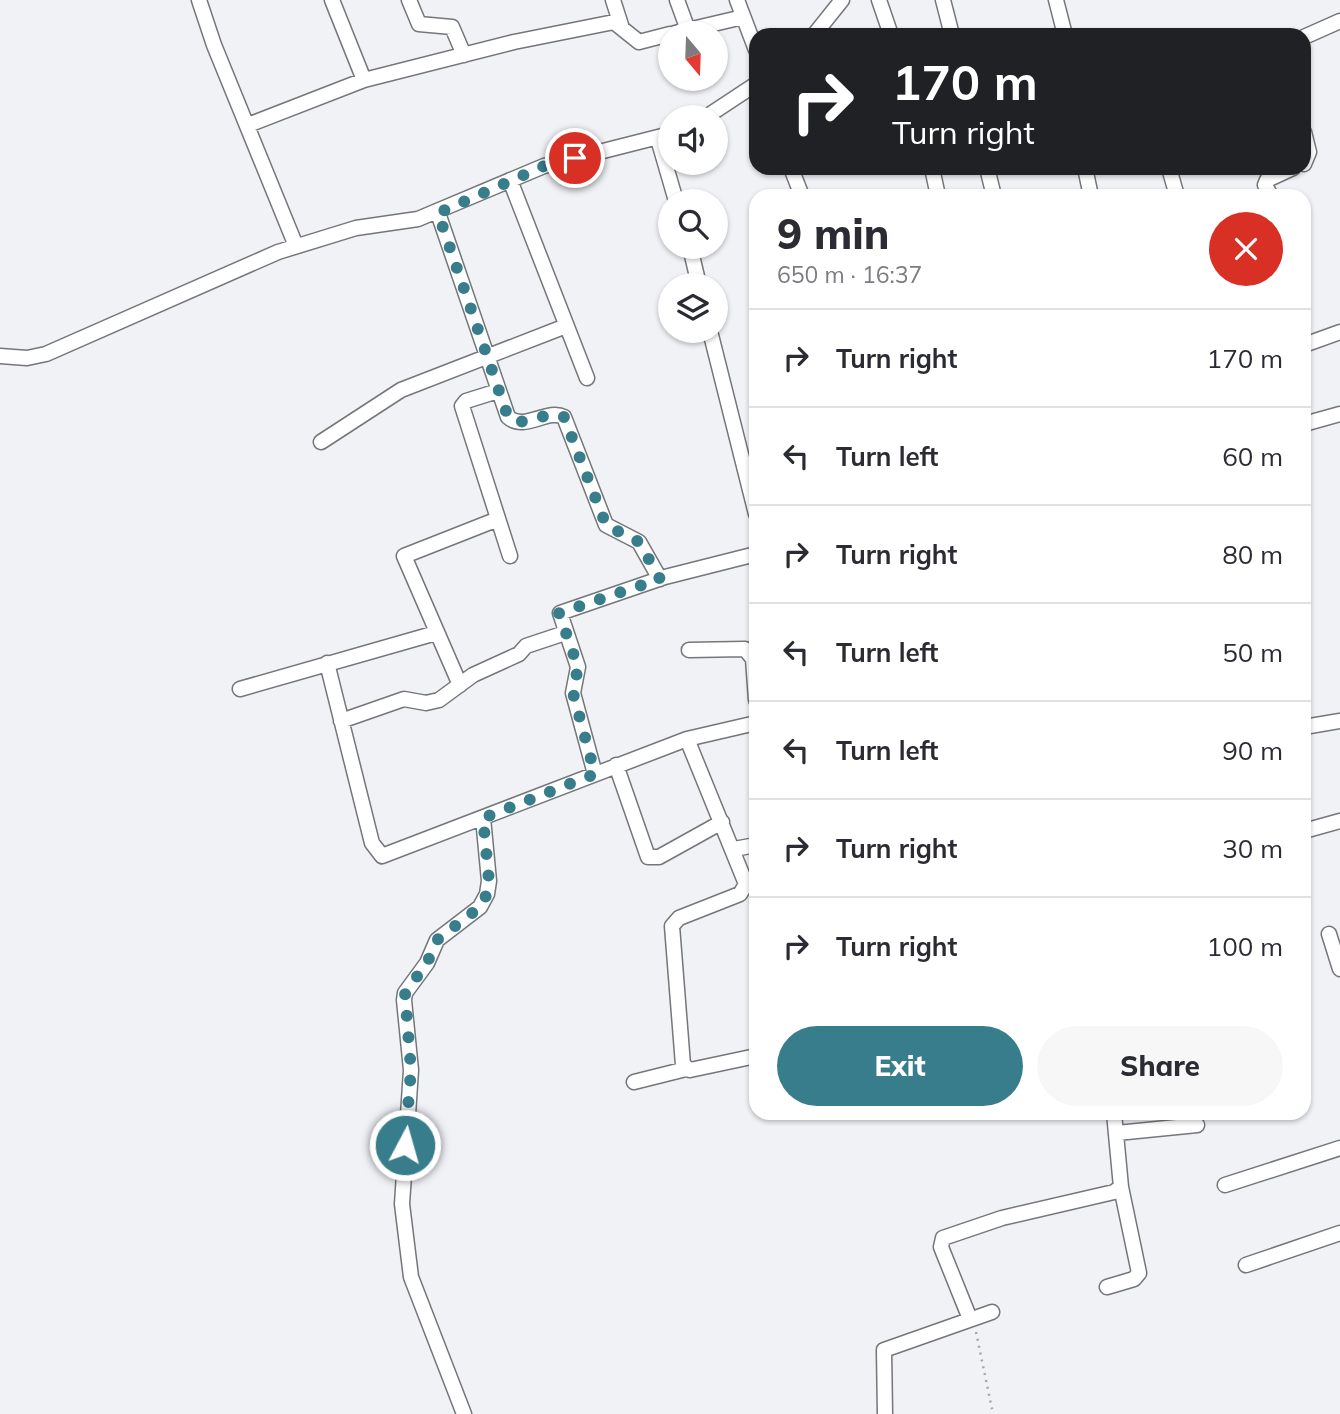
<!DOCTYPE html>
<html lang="en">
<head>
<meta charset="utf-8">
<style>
  body { margin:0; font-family:Mulish,sans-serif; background:#f7f7f7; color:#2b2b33; height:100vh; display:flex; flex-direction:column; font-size:26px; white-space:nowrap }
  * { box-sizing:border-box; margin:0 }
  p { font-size:23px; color:#7c7c81 }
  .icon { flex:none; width:38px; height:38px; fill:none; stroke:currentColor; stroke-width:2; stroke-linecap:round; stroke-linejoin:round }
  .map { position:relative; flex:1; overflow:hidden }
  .panel { position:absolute; left:749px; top:189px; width:562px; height:931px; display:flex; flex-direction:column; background:#fff; border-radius:21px; box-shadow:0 2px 5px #0004 }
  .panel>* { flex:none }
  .hud { position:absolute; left:749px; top:28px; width:562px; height:147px; border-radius:21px; box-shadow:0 2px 5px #0004; background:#202124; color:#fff; overflow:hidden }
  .needle { width:46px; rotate:161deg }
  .controls { position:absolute; left:658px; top:21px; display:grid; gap:14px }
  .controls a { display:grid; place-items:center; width:70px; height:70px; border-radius:50%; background:#fff; box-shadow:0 2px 5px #0004; font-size:35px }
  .pin { position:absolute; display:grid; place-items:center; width:60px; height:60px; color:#fff; margin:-30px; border:4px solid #fff; border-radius:50%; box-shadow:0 2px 7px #0007 }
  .me { position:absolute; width:77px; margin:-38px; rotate:6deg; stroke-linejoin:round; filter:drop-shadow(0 0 5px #0008) }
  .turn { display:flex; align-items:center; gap:24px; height:147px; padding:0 28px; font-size:32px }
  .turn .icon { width:91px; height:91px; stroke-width:2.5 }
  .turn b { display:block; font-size:49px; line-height:60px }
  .round { display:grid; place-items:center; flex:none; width:74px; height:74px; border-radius:37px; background:#f7f7f7 }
  .overview { display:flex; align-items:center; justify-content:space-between; height:119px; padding:0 28px }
  h1 { font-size:42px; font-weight:800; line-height:52px }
  .action { display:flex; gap:14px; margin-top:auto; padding:14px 28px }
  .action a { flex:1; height:80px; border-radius:42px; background:#387d8b; color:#fff; font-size:28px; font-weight:800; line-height:80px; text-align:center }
  .action a+a { background:#f7f7f7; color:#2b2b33 }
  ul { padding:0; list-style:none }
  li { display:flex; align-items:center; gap:21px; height:98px; padding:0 28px; border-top:2px solid #e1e1e2 }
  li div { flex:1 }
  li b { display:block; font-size:26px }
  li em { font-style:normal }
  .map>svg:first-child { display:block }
</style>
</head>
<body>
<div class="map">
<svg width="1340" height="1414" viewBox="0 0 1340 1414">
  <rect width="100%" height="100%" fill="#f0f2f6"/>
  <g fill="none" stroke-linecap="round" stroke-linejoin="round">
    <g stroke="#747679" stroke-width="17">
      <path id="street" d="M199,0L214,45L296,246
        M332,0L364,80
        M409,0L419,24L452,27L464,55
        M613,0L621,25
        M677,0L688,30
        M737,0L756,50
        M879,0L891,35
        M943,0L952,35
        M1056,0L1065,35
        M675,33L743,17
        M814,35L842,0
        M1304,37L1340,21
        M706,117L756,84
        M248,125L364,80L514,42L614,22L639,42L670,34
        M1304,132L1309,152L1304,164
        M658,139L676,201
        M791,168L802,196
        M932,168L938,196
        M987,168L994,196
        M1085,168L1091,196
        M1169,168L1177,196
        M510,180L587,378
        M1271,196L1265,185L1267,180L1293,168
        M438,213L508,417C525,432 547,408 564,417L606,525L639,542L660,579
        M690,247L699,285
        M710,331L756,514
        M1304,345L1340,332
        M0,356L27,358L46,354L278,252L356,228L418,219L544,166L670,134
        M498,391L466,401L462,406L510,556
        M1304,424L1340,414
        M321,442L401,390L566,326
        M689,650L745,649L753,659L756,700
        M327,663L372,843L382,856L687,739L756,723
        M460,685L404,556L498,519
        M240,689L436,633
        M341,721L404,699L426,703L439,700L473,675L519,654L526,646L565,633
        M1304,727L1340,721
        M687,739L746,884L740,894L679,918L672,926L683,1065L690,1070L756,1056
        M616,765L648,857H659L722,822
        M595,774L573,693L578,667L560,613L665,577L756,554
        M1304,831L1340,821
        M734,849L756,845
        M1329,934L1340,969
        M634,1082L686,1069
        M1117,1133L1197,1125
        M1225,1185L1340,1148
        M1246,1265L1340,1233
        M1107,1287L1134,1279L1139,1273L1121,1187
        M970,1319L941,1247L943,1238L1002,1218L1114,1192L1121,1187L1114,1113
        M464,1414L411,1277L402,1204L411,1070L404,1000L405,993L427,963L437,940L480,907L487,894L489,881L483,818
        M885,1414L884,1350L992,1312"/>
    </g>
    <path stroke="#a6a7aa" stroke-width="2.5" stroke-dasharray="2 5" stroke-linecap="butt" d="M976,1332L993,1414"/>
    <use href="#street" stroke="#fff" stroke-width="14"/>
  </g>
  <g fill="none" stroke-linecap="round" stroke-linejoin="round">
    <path stroke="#387d8b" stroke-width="12" stroke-dasharray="0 21.6" d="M405,1145L411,1070L405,993L427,963L437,940L480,907L487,894L489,881L483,818L595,774L573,693L578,667L559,613L660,579L639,542L606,525L564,417C547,407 525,431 508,417L438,213L544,166L575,158"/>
  </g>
</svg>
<div class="controls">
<a><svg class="needle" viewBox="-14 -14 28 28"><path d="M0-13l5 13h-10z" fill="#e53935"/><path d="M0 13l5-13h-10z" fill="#7c7c81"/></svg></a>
<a><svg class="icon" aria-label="sound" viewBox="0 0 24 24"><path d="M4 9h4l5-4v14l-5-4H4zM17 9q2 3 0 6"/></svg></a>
<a><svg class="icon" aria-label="search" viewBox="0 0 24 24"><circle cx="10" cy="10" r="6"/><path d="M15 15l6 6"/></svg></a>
<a><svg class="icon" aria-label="layers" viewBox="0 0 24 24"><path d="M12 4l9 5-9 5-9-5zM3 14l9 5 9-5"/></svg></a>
</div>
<div class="pin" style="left:575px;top:158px;background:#d93025"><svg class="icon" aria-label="arrive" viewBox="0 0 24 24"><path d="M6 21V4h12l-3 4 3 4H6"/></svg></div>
<svg class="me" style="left:405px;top:1145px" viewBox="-20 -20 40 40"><circle r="17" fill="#387d8b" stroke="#fff" stroke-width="3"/><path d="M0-11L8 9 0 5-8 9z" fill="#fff"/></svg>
<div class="hud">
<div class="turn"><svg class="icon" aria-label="right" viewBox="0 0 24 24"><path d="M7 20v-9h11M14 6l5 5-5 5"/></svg><div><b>170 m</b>Turn right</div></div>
</div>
<section class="panel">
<div class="overview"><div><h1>9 min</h1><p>650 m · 16:37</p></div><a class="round" style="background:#d93025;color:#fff"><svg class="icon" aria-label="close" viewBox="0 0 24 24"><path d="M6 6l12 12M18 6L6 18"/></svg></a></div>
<ul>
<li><svg class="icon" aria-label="right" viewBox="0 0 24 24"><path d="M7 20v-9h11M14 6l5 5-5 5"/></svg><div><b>Turn right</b></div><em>170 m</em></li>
<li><svg class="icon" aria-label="left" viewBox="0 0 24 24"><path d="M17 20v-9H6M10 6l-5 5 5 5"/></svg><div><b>Turn left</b></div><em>60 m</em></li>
<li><svg class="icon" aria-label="right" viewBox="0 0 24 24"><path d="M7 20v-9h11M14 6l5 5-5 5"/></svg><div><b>Turn right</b></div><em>80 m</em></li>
<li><svg class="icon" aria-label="left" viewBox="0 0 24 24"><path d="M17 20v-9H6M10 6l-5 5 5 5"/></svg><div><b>Turn left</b></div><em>50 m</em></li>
<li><svg class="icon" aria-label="left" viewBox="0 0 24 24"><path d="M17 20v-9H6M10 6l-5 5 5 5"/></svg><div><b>Turn left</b></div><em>90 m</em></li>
<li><svg class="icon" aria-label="right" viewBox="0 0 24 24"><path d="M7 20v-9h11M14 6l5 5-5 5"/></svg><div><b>Turn right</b></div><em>30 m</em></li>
<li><svg class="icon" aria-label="right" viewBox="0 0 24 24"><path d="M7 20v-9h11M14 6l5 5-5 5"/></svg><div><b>Turn right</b></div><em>100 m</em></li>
</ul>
<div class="action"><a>Exit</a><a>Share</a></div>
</section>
</div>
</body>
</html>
